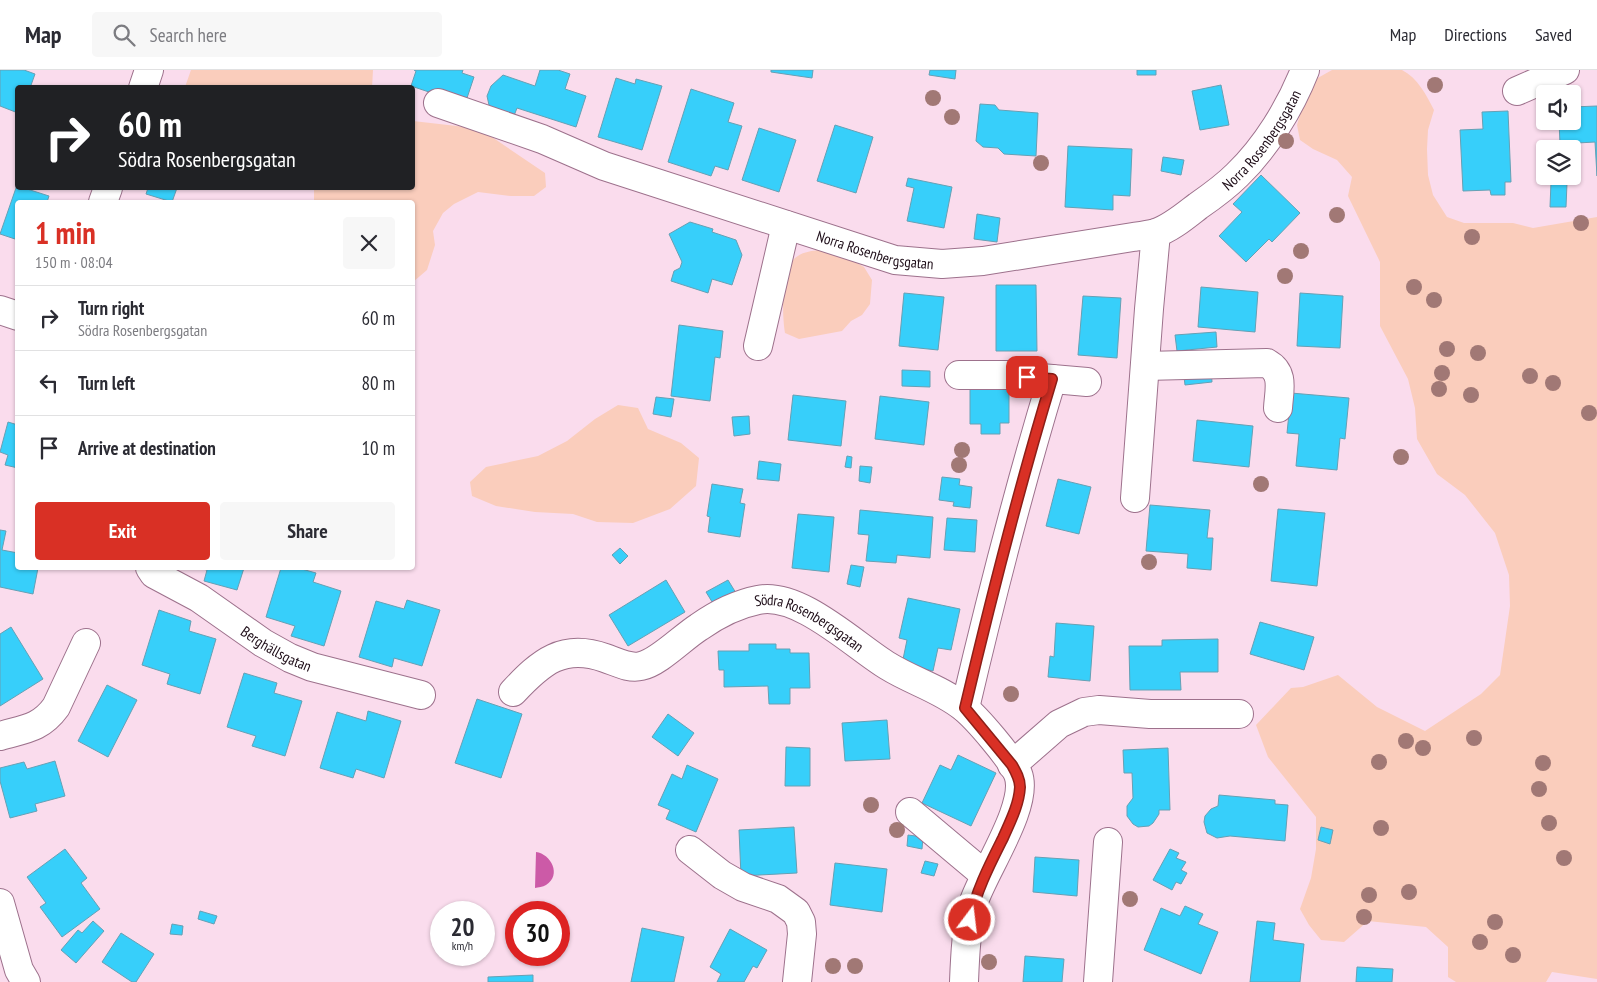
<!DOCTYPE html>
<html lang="en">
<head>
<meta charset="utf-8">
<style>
  body { margin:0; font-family:"PT Sans Narrow",sans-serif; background:#f7f7f7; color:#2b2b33; height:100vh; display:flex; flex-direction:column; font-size:19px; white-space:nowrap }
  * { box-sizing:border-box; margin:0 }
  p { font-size:16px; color:#7c7c81 }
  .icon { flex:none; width:28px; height:28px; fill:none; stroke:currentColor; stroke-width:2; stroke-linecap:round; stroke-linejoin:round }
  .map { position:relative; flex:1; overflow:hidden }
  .sheet { position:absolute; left:15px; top:130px; width:400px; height:370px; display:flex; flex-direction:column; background:#fff; border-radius:5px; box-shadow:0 1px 4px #0004 }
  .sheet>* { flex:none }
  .banner { position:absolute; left:15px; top:15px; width:400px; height:105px; border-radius:5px; box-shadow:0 1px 4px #0004; background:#202124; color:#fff; overflow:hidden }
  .buttons { position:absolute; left:1536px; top:15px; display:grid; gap:10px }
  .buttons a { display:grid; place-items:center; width:45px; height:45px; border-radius:5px; background:#fff; box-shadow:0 1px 4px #0004; font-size:25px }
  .speed { position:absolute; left:430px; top:831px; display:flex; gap:10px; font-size:25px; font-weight:700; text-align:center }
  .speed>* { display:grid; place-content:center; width:65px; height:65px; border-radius:50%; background:#fff; box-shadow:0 1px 4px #0004; line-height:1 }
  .speed small { font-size:12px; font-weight:400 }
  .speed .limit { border:8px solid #d22; background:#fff; color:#111 }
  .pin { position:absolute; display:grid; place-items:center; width:42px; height:42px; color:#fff; margin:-21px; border-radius:10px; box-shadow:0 2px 8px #0006 }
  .me { position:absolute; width:55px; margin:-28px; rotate:15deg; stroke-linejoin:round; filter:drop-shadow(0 0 4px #0008) }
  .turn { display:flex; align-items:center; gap:18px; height:105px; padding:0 20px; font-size:22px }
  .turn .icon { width:65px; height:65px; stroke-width:2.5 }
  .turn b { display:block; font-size:35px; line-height:42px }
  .round { display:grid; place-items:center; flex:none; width:52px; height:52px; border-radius:5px; background:#f7f7f7 }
  .headline { display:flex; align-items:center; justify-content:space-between; height:85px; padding:0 20px }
  h1 { font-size:30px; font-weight:800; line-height:38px; color:#d93025 }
  .action { display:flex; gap:10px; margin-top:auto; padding:10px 20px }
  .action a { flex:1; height:58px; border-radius:5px; background:#d93025; color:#fff; font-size:20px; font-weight:800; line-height:58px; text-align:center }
  .action a+a { background:#f7f7f7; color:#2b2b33 }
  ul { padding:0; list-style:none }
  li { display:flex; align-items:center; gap:15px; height:65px; padding:0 20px; border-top:1px solid #e1e1e2 }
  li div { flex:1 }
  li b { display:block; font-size:19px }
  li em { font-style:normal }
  header { display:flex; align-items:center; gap:30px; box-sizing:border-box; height:70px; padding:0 25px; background:#fff; border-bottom:1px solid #e1e1e2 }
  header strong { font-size:24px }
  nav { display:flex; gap:28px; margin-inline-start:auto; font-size:18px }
  .search { width:350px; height:45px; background:#f7f7f7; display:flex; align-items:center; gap:12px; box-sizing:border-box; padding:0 18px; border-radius:5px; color:#7c7c81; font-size:19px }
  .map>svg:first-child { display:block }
</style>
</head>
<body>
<header>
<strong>Map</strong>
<div class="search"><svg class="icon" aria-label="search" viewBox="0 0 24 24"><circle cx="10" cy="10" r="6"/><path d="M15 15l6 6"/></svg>Search here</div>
<nav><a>Map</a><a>Directions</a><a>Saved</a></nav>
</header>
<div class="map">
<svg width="1597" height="912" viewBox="0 0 1597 912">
  <rect width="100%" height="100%" fill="#fadced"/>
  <path fill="#facdbc" d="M191,0H373L372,18L185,17Z
    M1332,0H1402C1418,8 1426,25 1434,40L1428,60L1427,79L1428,105L1433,125L1447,147L1464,153H1513L1533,158L1597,147V909L1552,902L1546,912H1456L1448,907V877L1426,857L1368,851L1344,872L1321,870L1309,855L1300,839L1311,808L1316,779V747L1268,687L1256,655L1291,618L1303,617L1338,605L1377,637L1425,661L1481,624L1500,605L1510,536L1509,505L1495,463L1465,425L1437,404L1417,369L1415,338L1408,309L1380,256V192L1348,126L1352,107L1337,90L1313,79L1300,70L1297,55L1303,34L1316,9Z
    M413,51L474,58L489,65L545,103L546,117L534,126H511L478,122L454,134L443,143L433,161L435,175L427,200L413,212L412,132H314V118H412Z
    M820,180L852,190L864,197L872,210L870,234L862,245L851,251L842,261L799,269L785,263C782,245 781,204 794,189C801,182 811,181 820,180Z
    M618,335L638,338L648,359L681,373L699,388L696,416L670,439L633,453L597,452L573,444L535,442L496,436L472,426L470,412L486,397L538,386L567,371L595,349Z"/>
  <path fill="#cc5aa7" d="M536,782C551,784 562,805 546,815C543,817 538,817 535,818Z"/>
  <path fill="#37cffa" stroke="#66a0b4" d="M0,0H24L35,4L30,18H18V43L0,36Z
    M414,0H463L462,3L474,7L465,34L411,16L416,1Z
    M540,0H558L570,4L565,19L586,26L576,57L517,38L512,51L491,44L487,26L491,16L503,5L535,16Z
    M771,0H813L812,8L771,2Z
    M930,0H956L955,9L929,5Z
    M1137,0H1156V5H1137Z
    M616,8L635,14L636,9L662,16L642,80L598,67Z
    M1221,15L1229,55L1200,60L1192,21Z
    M691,19L734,33L728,52L742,56L728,100L715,96L711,106L668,92Z
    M980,34L995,35L999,40L1038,43L1036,86L1004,84L998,78L983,77L976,71Z
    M1597,36V106L1595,72L1560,74L1559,51H1572V37Z
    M1508,41L1511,112H1505V125H1491L1490,120L1463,121L1460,60L1483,59L1482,42Z
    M835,55L873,67L856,123L817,111Z
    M759,58L796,70L779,122L742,110Z
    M1068,76L1132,79L1130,126L1113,125V140L1065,137Z
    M1163,87L1184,90L1181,105L1161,101Z
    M1261,105L1300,143L1272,172L1269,169L1246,192L1219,166L1242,142L1233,134Z
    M908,108L952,117L944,158L907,151L914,118L906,116Z
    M1551,112L1567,113L1566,137H1550Z
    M17,115L18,118H24L49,126L47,132H18V170L0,164Z
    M148,118H177L172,132L146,124Z
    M977,144L1000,148L997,172L974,169Z
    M690,152L713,159L712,162L736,170L742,185L732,215L712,209L708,223L671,211L674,201L680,198L682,192L669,164Z
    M996,215H1036L1037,281H996Z
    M1201,217L1258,222L1255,262L1198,257Z
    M904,223L944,227L938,280L899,276Z
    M1300,223L1343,226L1340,278L1297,276Z
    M1083,226L1121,228L1117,288L1078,285Z
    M679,255L723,261L720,288L715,287L710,331L671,326Z
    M1216,262L1217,277L1177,281L1175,265Z
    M1211,297L1212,312L1185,315L1183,299Z
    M902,300L930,301V317L902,316Z
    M970,316L1009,317V353H1000V364H981V354H970Z
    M1291,323L1349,328L1345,369L1340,368L1337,400L1296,396L1299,364L1287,363Z
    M793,325L846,331L841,376L788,370Z
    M880,326L929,332L924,375L875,369Z
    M656,327L674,329L671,347L653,344Z
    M749,346L750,364L734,366L732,347Z
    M1197,350L1253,356L1249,397L1193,391Z
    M8,352L18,355V398L5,395L8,385L0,382Z
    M847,386L852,387L851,398L845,397Z
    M759,391L781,394L779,411L757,409Z
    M860,396L872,397L870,413L859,411Z
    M942,407L960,409L959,415L972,417L970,438L953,436L954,432L939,430Z
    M1058,409L1091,417L1079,464L1046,456Z
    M712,414L743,419L740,433L745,434L740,467L708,462L710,447L707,446Z
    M1150,435L1210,440L1207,468H1213L1211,500L1187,498L1188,484L1146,481Z
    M1278,439L1325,443L1317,516L1271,511Z
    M860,440L933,447L930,488L897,485L896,493L866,491L869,465L858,464Z
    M798,444L834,447L829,502L792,498Z
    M947,448L977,450L975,482L944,480Z
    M0,460L6,461L2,480L18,483V498H38L33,524L0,517Z
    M620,478L628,486L620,494L612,485Z
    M851,495L864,497L860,517L847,514Z
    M198,498H244L237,520L204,511L207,500Z
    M281,498H298L316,503L313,512L341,521L324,576L291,566L295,556L266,547Z
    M666,510L685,542L628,576L609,545Z
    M728,510L736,523L714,535L706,522Z
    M908,528L960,539L951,580L938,578L933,601L902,594L907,570L899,568Z
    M407,530L440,540L422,596L394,588L392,597L359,587L376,531L404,539Z
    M159,540L191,551L189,561L216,569L200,624L167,614L170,604L142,595Z
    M1260,552L1314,567L1304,600L1250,584Z
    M1056,553L1094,556L1090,611L1048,607L1050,586L1054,587Z
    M11,557L43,609L0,636V564Z
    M1218,569V602H1180L1181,620H1130L1129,576H1162V570Z
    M749,574H776V579H790V583H809L810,618H790V634H769L768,616L724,617V600H719L718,581H749Z
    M244,603L277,613L274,623L302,631L285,686L252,676L256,666L227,657Z
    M107,615L137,630L108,687L78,671Z
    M477,629L522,644L501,708L455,693Z
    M368,641L401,651L384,708L356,699L353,708L320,698L337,642L366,651Z
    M668,644L694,663L678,686L652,667Z
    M887,650L890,689L845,691L842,653Z
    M786,677L810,678V716H785Z
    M1168,678L1170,740H1159V744L1153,753L1149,756L1138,757L1133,754L1127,746V736L1133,728L1132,703H1124L1123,680Z
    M958,685L996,703L971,756L922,733L940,695L951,700Z
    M55,691L65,726L35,734L37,741L10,748L0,711V698L24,692L27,699Z
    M687,695L718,709L696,762L666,749L670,740L658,735L672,704L682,709Z
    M1219,725L1275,730V734L1288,735L1285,771L1230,766L1217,768L1207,763L1204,752L1205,746L1211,739L1218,736Z
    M794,757L797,803L741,806L739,760Z
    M1321,757L1333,760L1330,774L1318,770Z
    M908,765L923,767L922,779L907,776Z
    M65,779L87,808L81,813L100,839L62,867L40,837L46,833L27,807Z
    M1170,779L1179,783L1176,788L1186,792L1181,800L1187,803L1181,814L1176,812L1172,820L1153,810Z
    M1035,787L1079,790L1077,826L1033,822Z
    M925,791L938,794L934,806L921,803Z
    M835,793L887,799L882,842L830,835Z
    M1185,836L1203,844L1198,854L1218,862L1201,904L1144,880L1161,838L1180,846Z
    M200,841L217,846L214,854L198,849Z
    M93,851L104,861L76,893L61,880L78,860L82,863Z
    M1257,851L1275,853L1273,870L1304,874L1300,912H1250Z
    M172,854L183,856L182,865L170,864Z
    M642,858L684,867L674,912H631Z
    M730,859L767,880L757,898L753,896L744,912H717L721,904L710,897Z
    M121,863L154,884L136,912H132L102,892Z
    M1025,886L1064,889L1062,912H1023Z
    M1357,897L1393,899L1392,912H1356Z
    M533,905V912H488V907Z"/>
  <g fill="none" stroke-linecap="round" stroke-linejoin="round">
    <g stroke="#9d718c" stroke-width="30">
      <g id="minor">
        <path d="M143,18L149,0"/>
        <path d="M1517,21L1565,0"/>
        <path id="s1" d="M438,33L542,69L604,96L895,190L942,194L983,191L1133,167C1140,166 1148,165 1156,163C1171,158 1185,146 1198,136C1211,127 1225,117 1237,105C1266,77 1290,38 1305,0"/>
        <path d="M103,132L108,118"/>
        <path d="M0,240L18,246"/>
        <path d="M758,276L786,155"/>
        <path d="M1145,296L1267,293C1285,303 1279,320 1278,338"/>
        <path d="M959,305H1008L1087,312"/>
        <path d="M1135,428L1149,239L1156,163"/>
        <path id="s2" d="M150,498L154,504L199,528L263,573L290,588L312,597L421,625"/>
        <path id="s3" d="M513,622C541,592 563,573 605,588C617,592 629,599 641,596C658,593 683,567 699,557C716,545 738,534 758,530C799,521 855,576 888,596C912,611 941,619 963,637C977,648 1011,688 1018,704C1030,735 983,802 973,834C966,859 965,887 964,912"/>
        <path d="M965,638C991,527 1019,418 1052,309"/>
        <path d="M0,666C24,659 40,659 56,637L86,573"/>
        <path d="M1012,695L1059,654L1084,642L1099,640L1150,644H1239"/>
        <path d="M910,742L985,805"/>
        <path d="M690,780L722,805L743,817L778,829L796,842L801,852L802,864L797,912"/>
        <path d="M0,833L19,900L26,912"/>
        <path d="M1098,912L1108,772"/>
      </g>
    </g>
    <use href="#minor" stroke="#fff" stroke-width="28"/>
  </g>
  <g fill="#a17875">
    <circle cx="1435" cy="15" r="8"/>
    <circle cx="933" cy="28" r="8"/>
    <circle cx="952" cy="47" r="8"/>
    <circle cx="1286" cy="71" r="8"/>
    <circle cx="1041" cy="93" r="8"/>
    <circle cx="1337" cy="145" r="8"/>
    <circle cx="1581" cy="153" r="8"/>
    <circle cx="1472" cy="167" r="8"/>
    <circle cx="1301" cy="181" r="8"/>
    <circle cx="1285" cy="206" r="8"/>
    <circle cx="1414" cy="217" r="8"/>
    <circle cx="1434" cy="230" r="8"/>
    <circle cx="1447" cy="279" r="8"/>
    <circle cx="1478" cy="283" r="8"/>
    <circle cx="1442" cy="303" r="8"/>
    <circle cx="1530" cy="306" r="8"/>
    <circle cx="1553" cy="313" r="8"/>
    <circle cx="1439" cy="319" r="8"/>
    <circle cx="1471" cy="325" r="8"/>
    <circle cx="1589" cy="343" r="8"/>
    <circle cx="962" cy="380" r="8"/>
    <circle cx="1401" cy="387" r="8"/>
    <circle cx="959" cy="395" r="8"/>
    <circle cx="1261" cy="414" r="8"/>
    <circle cx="1149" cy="492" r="8"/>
    <circle cx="1011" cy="624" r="8"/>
    <circle cx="1474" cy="668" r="8"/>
    <circle cx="1406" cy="671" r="8"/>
    <circle cx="1423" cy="678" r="8"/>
    <circle cx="1379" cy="692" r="8"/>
    <circle cx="1543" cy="693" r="8"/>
    <circle cx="1539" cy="719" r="8"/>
    <circle cx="871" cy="735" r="8"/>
    <circle cx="1549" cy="753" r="8"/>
    <circle cx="1381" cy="758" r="8"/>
    <circle cx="897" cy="760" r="8"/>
    <circle cx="1564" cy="788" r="8"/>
    <circle cx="1409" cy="822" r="8"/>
    <circle cx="1369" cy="825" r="8"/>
    <circle cx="1130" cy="829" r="8"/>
    <circle cx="1364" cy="847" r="8"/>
    <circle cx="1495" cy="852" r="8"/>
    <circle cx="1480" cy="872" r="8"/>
    <circle cx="1513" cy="885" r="8"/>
    <circle cx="989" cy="892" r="8"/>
    <circle cx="833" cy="896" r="8"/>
    <circle cx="855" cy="896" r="8"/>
  </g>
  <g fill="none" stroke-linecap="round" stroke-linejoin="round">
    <g stroke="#8d1f18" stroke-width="12">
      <path id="route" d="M970,850C976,821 990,794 1003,768C1010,752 1019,735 1020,717C1020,709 1016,702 1012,695L965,638C991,528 1019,418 1052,309L1027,307"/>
    </g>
    <use href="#route" stroke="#d93025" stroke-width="9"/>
  </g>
  <g text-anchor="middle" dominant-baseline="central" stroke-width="4" stroke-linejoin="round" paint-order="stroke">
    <g font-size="15" fill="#1d0c17" stroke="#faf0f6">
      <text stroke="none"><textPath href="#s1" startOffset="890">Norra Rosenbergsgatan</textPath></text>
      <text stroke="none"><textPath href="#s1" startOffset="462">Norra Rosenbergsgatan</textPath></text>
      <text stroke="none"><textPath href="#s3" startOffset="336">Södra Rosenbergsgatan</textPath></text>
      <text stroke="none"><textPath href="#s2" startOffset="151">Berghällsgatan</textPath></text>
    </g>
  </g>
</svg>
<div class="buttons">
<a><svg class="icon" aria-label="sound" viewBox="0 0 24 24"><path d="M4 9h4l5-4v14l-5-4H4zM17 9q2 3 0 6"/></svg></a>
<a><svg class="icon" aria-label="layers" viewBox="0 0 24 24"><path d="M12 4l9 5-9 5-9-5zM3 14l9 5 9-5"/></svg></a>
</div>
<div class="speed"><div>20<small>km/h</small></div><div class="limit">30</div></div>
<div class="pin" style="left:1027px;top:307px;background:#d93025"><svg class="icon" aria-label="arrive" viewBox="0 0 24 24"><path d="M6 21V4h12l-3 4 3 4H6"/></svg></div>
<svg class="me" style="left:970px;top:850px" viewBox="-20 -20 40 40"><circle r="17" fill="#d93025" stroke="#fff" stroke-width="3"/><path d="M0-11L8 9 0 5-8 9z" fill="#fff"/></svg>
<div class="banner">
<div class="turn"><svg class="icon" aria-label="right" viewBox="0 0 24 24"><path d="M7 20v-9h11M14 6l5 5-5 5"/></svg><div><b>60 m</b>Södra Rosenbergsgatan</div></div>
</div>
<section class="sheet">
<div class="headline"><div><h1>1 min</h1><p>150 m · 08:04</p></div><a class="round"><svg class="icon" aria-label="close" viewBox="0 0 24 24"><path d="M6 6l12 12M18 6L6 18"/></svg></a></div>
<ul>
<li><svg class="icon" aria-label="right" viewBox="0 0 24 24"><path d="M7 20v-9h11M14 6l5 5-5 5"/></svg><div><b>Turn right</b><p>Södra Rosenbergsgatan</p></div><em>60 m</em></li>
<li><svg class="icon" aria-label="left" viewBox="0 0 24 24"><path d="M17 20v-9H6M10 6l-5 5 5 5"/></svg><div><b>Turn left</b></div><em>80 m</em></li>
<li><svg class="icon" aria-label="arrive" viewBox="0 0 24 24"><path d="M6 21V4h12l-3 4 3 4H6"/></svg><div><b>Arrive at destination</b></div><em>10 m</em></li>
</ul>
<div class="action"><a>Exit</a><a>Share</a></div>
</section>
</div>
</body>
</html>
